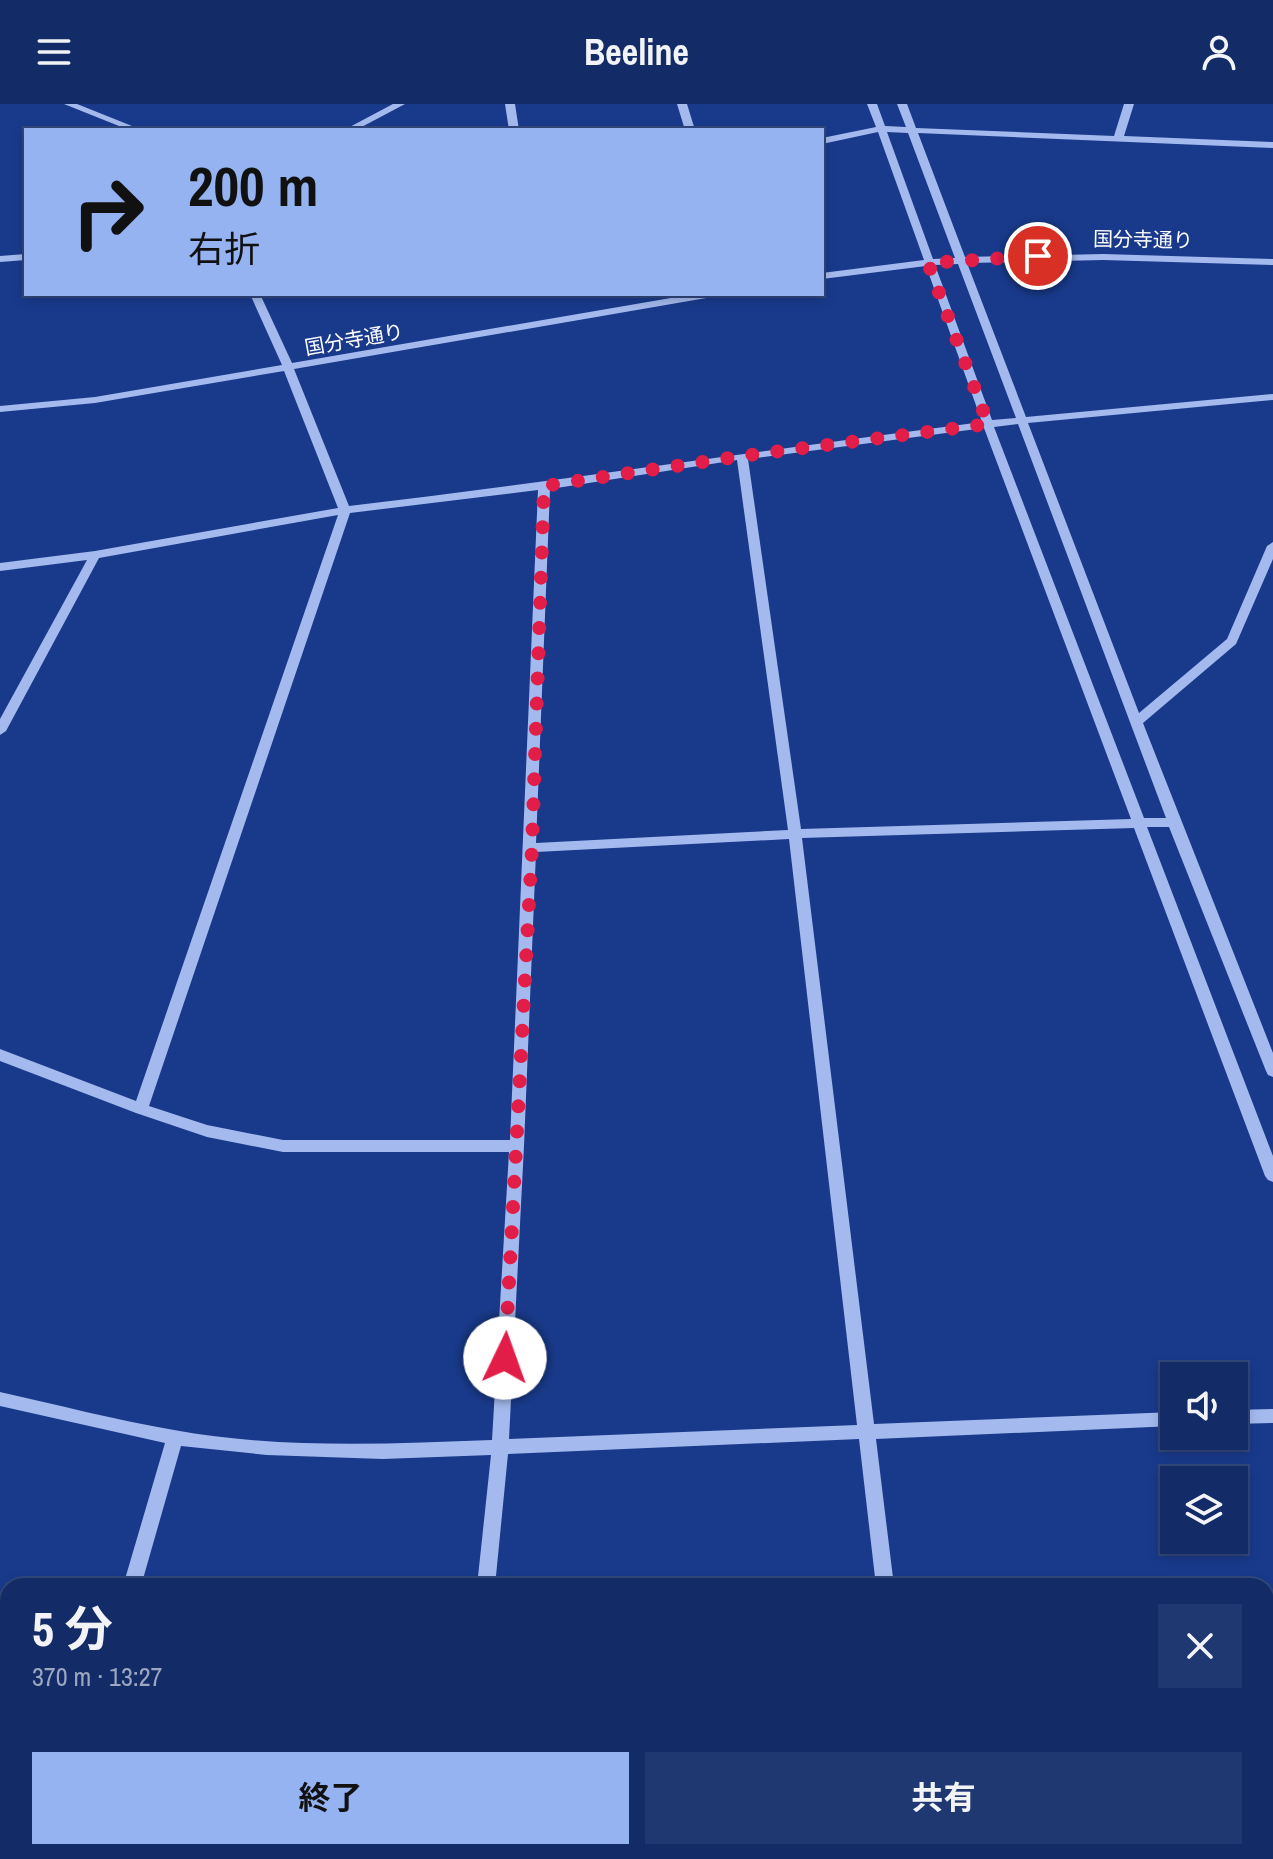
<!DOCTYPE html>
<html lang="ja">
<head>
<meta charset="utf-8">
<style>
  body { margin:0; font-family:"Archivo Narrow","Noto Sans JP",sans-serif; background:#203871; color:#f1f3f6; height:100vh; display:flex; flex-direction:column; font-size:30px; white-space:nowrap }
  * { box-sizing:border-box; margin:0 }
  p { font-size:26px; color:#9da7c0 }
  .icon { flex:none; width:44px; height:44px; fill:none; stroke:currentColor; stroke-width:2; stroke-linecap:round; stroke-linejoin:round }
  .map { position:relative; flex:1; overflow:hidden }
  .details { position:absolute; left:0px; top:1474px; width:1274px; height:282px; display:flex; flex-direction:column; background:#132c68; border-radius:24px 24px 0 0; box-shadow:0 4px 12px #0003,0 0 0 2px #32487c }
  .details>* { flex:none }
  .banner { position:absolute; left:24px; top:24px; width:800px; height:168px; border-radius:0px; box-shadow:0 4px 12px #0003,0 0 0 2px #32487c; background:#95b2f1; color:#111; overflow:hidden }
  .fabs { position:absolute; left:1160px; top:1258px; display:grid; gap:16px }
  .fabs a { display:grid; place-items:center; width:88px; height:88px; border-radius:0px; background:#132c68; box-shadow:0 4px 12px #0003,0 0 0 2px #32487c; font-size:40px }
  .pin { position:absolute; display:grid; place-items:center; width:68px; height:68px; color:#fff; margin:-34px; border:4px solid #fff; border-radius:50%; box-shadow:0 2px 8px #0007 }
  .me { position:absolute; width:88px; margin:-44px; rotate:3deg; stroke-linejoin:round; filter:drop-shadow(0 0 6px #0008) }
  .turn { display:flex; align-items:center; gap:28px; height:168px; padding:0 32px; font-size:36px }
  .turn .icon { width:104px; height:104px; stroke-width:2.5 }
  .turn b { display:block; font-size:56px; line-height:68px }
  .round { display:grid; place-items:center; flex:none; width:84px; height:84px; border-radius:0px; background:#203871 }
  .headline { display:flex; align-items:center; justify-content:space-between; height:136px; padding:0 32px }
  h1 { font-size:48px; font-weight:700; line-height:60px }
  .primary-button { display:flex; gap:16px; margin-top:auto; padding:16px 32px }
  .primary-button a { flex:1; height:92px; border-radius:0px; background:#95b2f1; color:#111; font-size:32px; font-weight:700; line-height:92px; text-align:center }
  .primary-button a+a { background:#203871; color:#f1f3f6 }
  header { display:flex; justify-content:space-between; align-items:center; height:104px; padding:0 32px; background:#132c68; font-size:36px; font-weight:700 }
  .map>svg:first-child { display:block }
</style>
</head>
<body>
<header><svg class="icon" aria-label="menu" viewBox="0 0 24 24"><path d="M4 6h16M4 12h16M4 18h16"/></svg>Beeline<svg class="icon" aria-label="person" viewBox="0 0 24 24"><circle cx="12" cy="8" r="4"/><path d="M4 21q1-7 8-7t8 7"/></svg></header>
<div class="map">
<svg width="1273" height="1755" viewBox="0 0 1273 1755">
  <rect width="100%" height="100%" fill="#193a8b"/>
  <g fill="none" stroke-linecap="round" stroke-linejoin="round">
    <path fill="#a4baee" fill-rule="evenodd" d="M64,0H77L142,26H129Z
      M393,0H405L356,26H344Z
      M505,0H515L519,26H509Z
      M677,0H687L695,26H685Z
      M867,0H877L885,22L906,23L897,0H907L916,24L1114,32L1124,0H1134L1124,32L1273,38V44L918,29L965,153L1103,150L1273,155V161L1103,156L967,159L1026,313L1273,290V296L1028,319L1139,609L1227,535L1267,442L1273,438V455L1236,540L1143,619L1273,949V973L1268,971L1266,967L1169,723H1147L1273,1052V1078L1268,1076L1265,1072L1134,724L802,734L874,1320L1174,1308V1322L876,1335L894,1482H876L859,1335L508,1350L495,1482H477L491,1351L383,1355L267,1351L181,1342L141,1482H123L165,1339L0,1302V1288C58,1301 116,1316 174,1326C278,1345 387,1340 492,1336L509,1048H283L207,1033L136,1009L0,957V945L136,997L338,411L99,454L6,627L0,631V615L87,456L0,467V459L95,447L338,404L284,267L95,299L0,308V302L95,293L282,261L250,190H260L292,259L694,190H717L712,193L294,265L349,402C560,377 771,345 982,318L926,162L822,175V169L924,156L878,28L822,40V34L876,23ZM887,28L908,29L955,154L933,155ZM958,160L1016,314L992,316L935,161ZM1018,320L1166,714H1144L994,323ZM984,324L1131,715L801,725L748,355ZM737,356L788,726L536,739L550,385ZM538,386L510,1036H283L207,1021L149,1002L350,409ZM789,735L857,1321L509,1335L524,1042L536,748Z
      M26,150V156L0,158V152Z
      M1273,1305V1319L1234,1320V1306Z
      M46,1748H64L62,1755H44Z
      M448,1748H466L465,1755H447Z
      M911,1748H929L930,1755H912Z"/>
  </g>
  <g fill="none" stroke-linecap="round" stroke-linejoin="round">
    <path stroke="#e11d48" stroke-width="14" stroke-dasharray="0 25.2" d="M505,1254L532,744L544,382L742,352L988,320L928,159L1038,152"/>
  </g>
  <g text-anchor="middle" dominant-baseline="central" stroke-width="6" stroke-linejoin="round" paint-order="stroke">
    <g font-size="20" fill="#fff" stroke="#193a8b">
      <text transform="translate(1143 135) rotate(1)">国分寺通り</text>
      <text transform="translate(354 235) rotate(-10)">国分寺通り</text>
    </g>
  </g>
</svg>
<div class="fabs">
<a><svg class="icon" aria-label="sound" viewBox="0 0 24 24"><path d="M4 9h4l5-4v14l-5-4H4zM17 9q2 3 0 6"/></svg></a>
<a><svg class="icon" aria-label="layers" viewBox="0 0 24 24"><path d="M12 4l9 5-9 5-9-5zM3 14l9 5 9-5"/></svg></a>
</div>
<div class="pin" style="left:1038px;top:152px;background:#d93025"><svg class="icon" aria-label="arrive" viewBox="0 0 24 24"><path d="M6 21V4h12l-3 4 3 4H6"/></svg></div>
<svg class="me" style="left:505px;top:1254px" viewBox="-20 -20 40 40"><circle r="19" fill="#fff"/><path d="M0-13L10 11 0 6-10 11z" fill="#e11d48"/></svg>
<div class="banner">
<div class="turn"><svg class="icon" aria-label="right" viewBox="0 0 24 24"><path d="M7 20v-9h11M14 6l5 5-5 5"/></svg><div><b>200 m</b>右折</div></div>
</div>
<section class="details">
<div class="headline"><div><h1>5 分</h1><p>370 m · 13:27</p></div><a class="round"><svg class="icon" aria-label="close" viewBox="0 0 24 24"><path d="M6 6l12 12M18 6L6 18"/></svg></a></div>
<div class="primary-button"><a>終了</a><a>共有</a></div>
</section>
</div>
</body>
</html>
